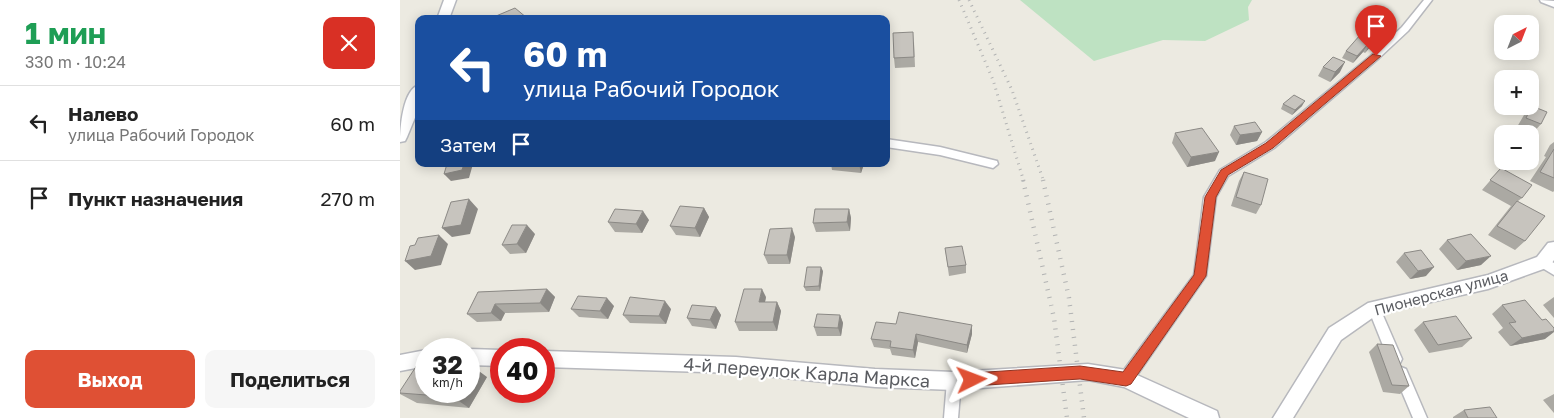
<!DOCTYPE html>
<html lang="ru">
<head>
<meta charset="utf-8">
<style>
  body { margin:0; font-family:"Golos Text",sans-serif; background:#f6f6f6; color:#222; height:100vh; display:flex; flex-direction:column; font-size:19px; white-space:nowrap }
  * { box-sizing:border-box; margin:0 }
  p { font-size:16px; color:#767676 }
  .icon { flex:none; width:28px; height:28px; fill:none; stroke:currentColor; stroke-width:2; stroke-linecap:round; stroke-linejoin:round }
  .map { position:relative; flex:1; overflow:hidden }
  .side { display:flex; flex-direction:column; background:#fff; width:400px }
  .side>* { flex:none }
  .top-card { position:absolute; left:15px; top:15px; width:475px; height:152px; border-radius:10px; box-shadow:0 2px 12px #0003; background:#1a4fa0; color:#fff; overflow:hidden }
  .needle { width:32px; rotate:42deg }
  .fabs { position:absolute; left:1094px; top:15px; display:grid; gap:10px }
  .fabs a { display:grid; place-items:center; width:45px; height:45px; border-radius:10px; background:#fff; box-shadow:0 2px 12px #0003; font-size:25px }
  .speed { position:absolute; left:15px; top:338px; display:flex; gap:10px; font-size:25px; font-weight:700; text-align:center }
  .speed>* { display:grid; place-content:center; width:65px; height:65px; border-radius:50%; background:#fff; box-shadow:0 2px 12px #0003; line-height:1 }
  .speed small { font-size:12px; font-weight:400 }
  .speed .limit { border:8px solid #d22; background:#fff; color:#111 }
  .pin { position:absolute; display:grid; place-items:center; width:42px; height:42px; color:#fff; margin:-51px -21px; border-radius:50% 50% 50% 0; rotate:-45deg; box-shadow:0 0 5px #0007 }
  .pin .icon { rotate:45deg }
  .me { position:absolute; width:55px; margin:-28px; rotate:87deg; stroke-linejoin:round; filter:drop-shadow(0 0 4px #0008) }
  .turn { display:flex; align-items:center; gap:18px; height:105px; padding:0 25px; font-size:22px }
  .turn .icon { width:65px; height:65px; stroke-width:2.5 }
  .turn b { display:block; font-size:35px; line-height:42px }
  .then { display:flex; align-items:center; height:48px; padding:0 25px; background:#0003; gap:10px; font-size:19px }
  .round { display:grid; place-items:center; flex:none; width:52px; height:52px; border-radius:10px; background:#f6f6f6 }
  .head { display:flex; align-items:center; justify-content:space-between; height:85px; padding:0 25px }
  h1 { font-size:30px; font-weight:700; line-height:38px; color:#1e9e55 }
  .action { display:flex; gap:10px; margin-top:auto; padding:10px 25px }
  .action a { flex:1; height:58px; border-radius:10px; background:#df5034; color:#fff; font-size:20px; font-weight:700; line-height:58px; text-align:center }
  .action a+a { background:#f6f6f6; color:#222 }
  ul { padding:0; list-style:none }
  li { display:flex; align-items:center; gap:15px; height:75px; padding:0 25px; border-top:1px solid #e0e0e0 }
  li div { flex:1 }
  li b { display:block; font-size:19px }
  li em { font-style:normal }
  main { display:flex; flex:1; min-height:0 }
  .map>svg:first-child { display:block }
</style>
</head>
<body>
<main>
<section class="side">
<div class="head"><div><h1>1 мин</h1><p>330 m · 10:24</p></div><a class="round" style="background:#d93025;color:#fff"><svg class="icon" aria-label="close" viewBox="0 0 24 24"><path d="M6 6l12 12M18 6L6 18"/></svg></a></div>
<ul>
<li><svg class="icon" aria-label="left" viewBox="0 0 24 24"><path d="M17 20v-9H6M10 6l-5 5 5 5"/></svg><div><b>Налево</b><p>улица Рабочий Городок</p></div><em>60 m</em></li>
<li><svg class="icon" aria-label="arrive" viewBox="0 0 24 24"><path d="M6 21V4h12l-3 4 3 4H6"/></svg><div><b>Пункт назначения</b></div><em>270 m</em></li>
</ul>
<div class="action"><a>Выход</a><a>Поделиться</a></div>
</section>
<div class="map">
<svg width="1154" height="418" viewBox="0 0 1154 418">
  <rect width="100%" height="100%" fill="#eceae1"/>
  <path fill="#bee2c2" d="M620,0H852L848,7L849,20L805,41L763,40L694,61Z"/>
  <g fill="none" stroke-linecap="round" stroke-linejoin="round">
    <g stroke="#b7b8bd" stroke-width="3">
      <path id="minor" d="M1024,0H1032L1008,31L979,58L874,148L828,176L816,197L806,276L731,384L726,385L721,384L719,379L721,374L794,275L804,197L820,170L866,142L973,54L1002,27Z
        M1140,0L1154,1V7L1141,2Z
        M486,139L540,147L597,161L598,164L593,168L540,155L486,147Z
        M1143,257L1154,263V275L1139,266L1137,262L1139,258Z
        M974,302L978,304L1002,359L1000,363L995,365L990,363L968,308L970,304Z
        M1001,367L1006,369L1027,418H1013L994,373L996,369Z
        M554,375L559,376L561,381L558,418H544L547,381L549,376Z"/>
    </g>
    <g stroke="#b7b8bd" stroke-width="3">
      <path id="tertiary" d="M1154,242V260L1149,267L1088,289L978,314L941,340L893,418H873L929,328L968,303L1088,275L1137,257L1148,243Z
        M69,349L101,350V366L69,365Z
        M26,350V366L0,371V355Z
        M144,351L336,357L475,369L554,372L688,364L726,370L817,411L819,418H789L724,387L688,380L554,390L475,387L336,373L144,367Z"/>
    </g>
    <g stroke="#b7b9bf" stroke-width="3">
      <path id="secondary" d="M44,0H56L49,19H37Z
        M19,85V108L7,137L5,141L0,142C0,128 3,89 19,85Z"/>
    </g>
    <use href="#minor" fill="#fff" fill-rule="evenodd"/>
    <use href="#tertiary" fill="#fff" fill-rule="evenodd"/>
    <use href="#secondary" fill="#fff" fill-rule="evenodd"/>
    <path stroke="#b2b3b3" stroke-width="3" stroke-dasharray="1 5" stroke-linecap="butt" d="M559,0L593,80L624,182
      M569,0L612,90L644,182"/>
    <path stroke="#b2b3b3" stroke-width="4.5" stroke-dasharray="1 7" stroke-linecap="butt" d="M623,180L654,318L667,418
      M643,180L669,298L684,418"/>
  </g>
  <path fill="#aba9a3" d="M984,30L965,53L963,52L953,63L942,58L946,51Z
    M514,42L515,67L495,68L494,58Z
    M923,67L940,72L930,82L918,76Z
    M883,104L902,106L892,115L881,109Z
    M1132,106L1141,124L1132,134L1117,127L1124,115Z
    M834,126L862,132L857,141L836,145L830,135Z
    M775,133L815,161L787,167L772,143Z
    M1154,142V191L1153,192L1130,181L1146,157L1144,156L1150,145Z
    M431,164H464L461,173L432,170Z
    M1101,168L1122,198L1118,201L1125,241L1115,250L1088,235L1111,206L1082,190Z
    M844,172L861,205L856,214L831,206L839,181Z
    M304,208L309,217L300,237L276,235L270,226Z
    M449,209L451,218L450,231L416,232L413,223Z
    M249,220L242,233L215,232L208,222Z
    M135,234L126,253L110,254L102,245Z
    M395,237L390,264H368L364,255Z
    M1047,240L1081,265L1057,270L1039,249Z
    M545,248L566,265V273L549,276Z
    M1004,253L1026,276L1010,279L996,262Z
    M423,271L420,291H406L404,287Z
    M147,289L155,297L149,312L105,313L101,321L77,322L67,314L78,292Z
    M366,297L365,302H377L381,311L377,331H339L335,322Z
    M1154,297V318L1143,305Z
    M1102,305L1145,339L1110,346L1098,332L1103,328L1092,314Z
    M214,306L208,319L179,317L171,309Z
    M316,307L321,315L316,329L292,326L287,318Z
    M271,309L266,324L230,323L223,315Z
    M440,315L443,323L441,336H417L414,327Z
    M1023,322L1072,338L1062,347L1029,353L1014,330Z
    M496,324L572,325V334L567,353L518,342L515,358L492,355L490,349L474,347L471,339Z
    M977,344L1009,386L1000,394L983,392L969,352Z
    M87,377L69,408L17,403L0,394V391Z
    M1154,394V413L1143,400Z
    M1064,410L1097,418H1053V417Z"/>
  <path fill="#8b8985" d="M988,23L984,30L965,53L969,46Z
    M967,45L963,52L953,63L957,56Z
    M945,62L940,72L930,82L935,72Z
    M905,101L902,106L892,115L895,110Z
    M862,132L857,141L836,145L840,135Z
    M819,152L815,161L787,167L791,157Z
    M64,164H73L69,178L51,181L44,174Z
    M459,164H464L461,173Z
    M69,199L78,209L70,234L52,237L42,228Z
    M304,208L309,217L300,237L295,228Z
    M449,209L451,218L450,231L447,222Z
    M243,211L249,220L242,233L236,224Z
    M127,225L135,234L126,253L117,244Z
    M392,228L395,237L390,264L387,255Z
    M39,235L48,244L41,265L15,270L5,261Z
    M1091,256L1081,265L1057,270L1066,261Z
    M421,267L423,271L420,291L419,286Z
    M1034,267L1026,276L1010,279L1018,271Z
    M147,289L155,297L149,312L140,303Z
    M362,289L366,297L363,311L359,302Z
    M207,298L214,306L208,319L200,311Z
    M265,301L271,309L266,324L259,316Z
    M377,302L381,311L377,331L373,322Z
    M95,304L105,313L101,321L91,313Z
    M316,307L321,315L316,329L310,320Z
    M440,315L443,323L441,336L438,328Z
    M572,325V334L567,353V345Z
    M1154,331V332L1145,339L1110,346L1122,338Z
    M516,334L518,342L515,358L513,350Z
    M72,366L87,377L69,408L53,397L56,391H69V371Z"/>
  <path fill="#c7c4be" stroke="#8b8985" d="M115,8L127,18L124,19H89Z
    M975,18L988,23L969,46L967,45L957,56L946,51Z
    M513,32L514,57L494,58L493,33Z
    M933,57L945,62L935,72L923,67Z
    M894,95L905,101L895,110L883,104Z
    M1132,106L1147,112L1141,124L1126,118Z
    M855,122L862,132L840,135L834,126Z
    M802,128L819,152L791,157L775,133Z
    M1154,149V178L1140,172Z
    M47,164H64L62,170L44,174Z
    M1101,168L1132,185L1122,198L1090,180Z
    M844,172L868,179L861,205L836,197Z
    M69,199L61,225L42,228L51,202Z
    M1117,201L1145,216L1125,241L1097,226Z
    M280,206L304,208L295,228L270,226Z
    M215,209L243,211L236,224L208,222Z
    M415,209H449L447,222L413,223Z
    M112,225H127L117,244L102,245Z
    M392,228L387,255H364L370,229Z
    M1071,234L1091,256L1066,261L1047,240Z
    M39,235L31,256L5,261L10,246L15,245L18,238Z
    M562,246L566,265L548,267L545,248Z
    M1021,250L1034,267L1018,271L1004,253Z
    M407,267H421L419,286L404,287Z
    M147,289L140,303L95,304L91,313L67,314L78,292Z
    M344,289H362L359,302H377L373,322H335Z
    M178,296L207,298L200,311L171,309Z
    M230,297L265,301L259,316L223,315Z
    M1125,300L1142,320L1146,319L1154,328V331L1122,338L1109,323L1116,322L1102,305Z
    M292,305L316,307L310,320L287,318Z
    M499,312L572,325L567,345L516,334L513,350L490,347L491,341L471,339L476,322L496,324Z
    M417,314L440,315L438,328L414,327Z
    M1056,316L1072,338L1038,345L1023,322Z
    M977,344L993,345L1009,386L992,385Z
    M19,362L26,363V391H56L53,397L0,393V391Z
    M1090,407L1097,418H1068L1064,410Z"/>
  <path fill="#df5034" stroke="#913422" d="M973,54L981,56L873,148L828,175L816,197L806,276L731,384L726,386L680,379L572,386L567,384L565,380L567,375L572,373L680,366L723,372L794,275L805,197L821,170L866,143Z"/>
  <g text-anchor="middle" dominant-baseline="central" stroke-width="4.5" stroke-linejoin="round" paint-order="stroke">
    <g font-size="15" fill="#5a5c61" stroke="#fff">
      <text transform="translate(1041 292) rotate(-15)">Пионерская улица</text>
    </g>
    <g font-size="18" fill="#5a5c61" stroke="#fff">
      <text transform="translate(407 372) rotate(4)">4-й переулок Карла Маркса</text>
    </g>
  </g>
</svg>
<div class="fabs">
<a><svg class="needle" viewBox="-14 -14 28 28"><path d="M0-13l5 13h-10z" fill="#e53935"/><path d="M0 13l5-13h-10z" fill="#767676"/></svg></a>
<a>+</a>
<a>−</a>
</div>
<div class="speed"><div>32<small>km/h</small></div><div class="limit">40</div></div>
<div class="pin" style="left:976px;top:56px;background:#d93025"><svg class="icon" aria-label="arrive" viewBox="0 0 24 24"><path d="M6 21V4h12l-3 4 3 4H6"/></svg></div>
<svg class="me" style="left:572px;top:380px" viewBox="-20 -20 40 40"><path d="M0-17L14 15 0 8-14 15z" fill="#df5034" stroke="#fff" stroke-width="4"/></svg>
<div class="top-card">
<div class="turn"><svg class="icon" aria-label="left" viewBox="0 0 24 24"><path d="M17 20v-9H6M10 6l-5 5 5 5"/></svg><div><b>60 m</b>улица Рабочий Городок</div></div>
<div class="then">Затем<svg class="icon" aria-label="arrive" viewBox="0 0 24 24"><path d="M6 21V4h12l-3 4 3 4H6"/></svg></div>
</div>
</div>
</main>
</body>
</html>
